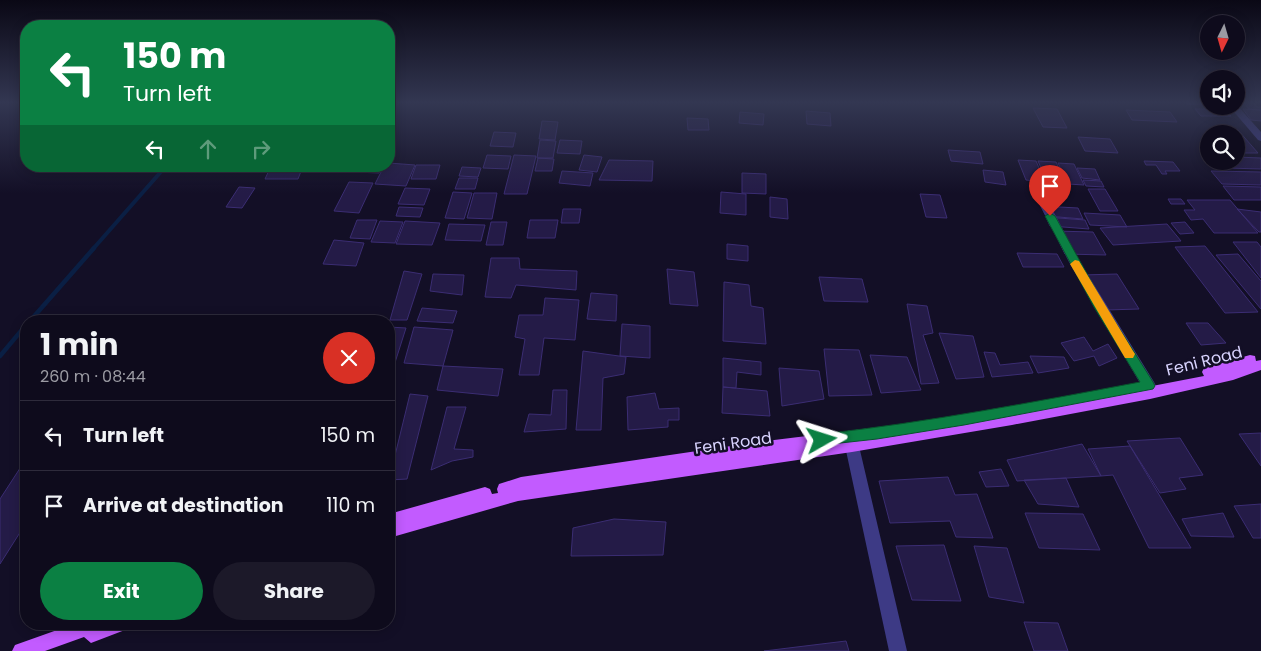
<!DOCTYPE html>
<html lang="en">
<head>
<meta charset="utf-8">
<style>
  body { margin:0; font-family:Poppins,sans-serif; background:#1c1929; color:#f1f3f6; height:100vh; display:flex; flex-direction:column; font-size:19px; white-space:nowrap }
  * { box-sizing:border-box; margin:0 }
  p { font-size:16px; color:#9b9ba3 }
  .icon { flex:none; width:28px; height:28px; fill:none; stroke:currentColor; stroke-width:2; stroke-linecap:round; stroke-linejoin:round }
  .map { position:relative; flex:1; overflow:hidden }
  .drawer { position:absolute; left:20px; top:315px; width:375px; height:315px; display:flex; flex-direction:column; background:#0e0b1c; border-radius:20px; box-shadow:0 2px 12px #0003,0 0 0 1px #2e2b3b }
  .drawer>* { flex:none }
  .top-card { position:absolute; left:20px; top:20px; width:375px; height:152px; border-radius:20px; box-shadow:0 2px 12px #0003,0 0 0 1px #2e2b3b; background:#0b8043; color:#fff; overflow:hidden }
  .needle { width:32px; rotate:185deg }
  .fabs { position:absolute; left:1200px; top:15px; display:grid; gap:10px }
  .fabs a { display:grid; place-items:center; width:45px; height:45px; border-radius:50%; background:#0e0b1c; box-shadow:0 2px 12px #0003,0 0 0 1px #2e2b3b; font-size:25px }
  .pin { position:absolute; display:grid; place-items:center; width:42px; height:42px; color:#fff; margin:-51px -21px; border-radius:50% 50% 50% 0; rotate:-45deg; box-shadow:0 0 5px #0007 }
  .pin .icon { rotate:45deg }
  .me { position:absolute; width:55px; margin:-28px; rotate:84deg; stroke-linejoin:round; filter:drop-shadow(0 0 4px #0008) }
  .turn { display:flex; align-items:center; gap:18px; height:105px; padding:0 20px; font-size:22px }
  .turn .icon { width:65px; height:65px; stroke-width:2.5 }
  .turn b { display:block; font-size:35px; line-height:42px }
  .lanes { display:flex; align-items:center; height:48px; padding:0 20px; background:#0003; justify-content:center; gap:25px; direction:ltr }
  .lanes .off { opacity:.35 }
  .round { display:grid; place-items:center; flex:none; width:52px; height:52px; border-radius:26px; background:#1c1929 }
  .headline { display:flex; align-items:center; justify-content:space-between; height:85px; padding:0 20px }
  h1 { font-size:30px; font-weight:700; line-height:38px }
  .cta { display:flex; gap:10px; margin-top:auto; padding:10px 20px }
  .cta a { flex:1; height:58px; border-radius:30px; background:#0b8043; color:#fff; font-size:20px; font-weight:700; line-height:58px; text-align:center }
  .cta a+a { background:#1c1929; color:#f1f3f6 }
  ul { padding:0; list-style:none }
  li { display:flex; align-items:center; gap:15px; height:70px; padding:0 20px; border-top:1px solid #2e2b3b }
  li div { flex:1 }
  li b { display:block; font-size:19px }
  li em { font-style:normal }
  .map>svg:first-child { display:block }
</style>
</head>
<body>
<div class="map">
<svg width="1261" height="651" viewBox="0 0 1261 651">
  <rect width="100%" height="100%" fill="#130f26"/>
  <g fill="none" stroke-linecap="round" stroke-linejoin="round">
    <path stroke="#0a1f44" stroke-width="4" d="M93,249L166,166"/>
    <path stroke="#0a1f44" stroke-width="4.5" d="M30,321L94,248
      M0,356L26,325"/>
  </g>
  <path fill="#241b47" stroke="#3b2d73" d="M1185,102H1209V105L1187,104Z
    M1243,102L1254,103L1257,107H1261V110L1249,109Z
    M1211,107H1223L1231,116H1201L1195,109H1213Z
    M1033,108L1057,109L1067,128L1043,127Z
    M1243,109L1261,110V121L1251,120Z
    M1126,110L1170,112L1177,122L1132,120Z
    M806,111L830,113L831,126L807,124Z
    M740,112L764,114L763,125L739,123Z
    M687,118L708,119L709,130H688Z
    M542,121L558,122L555,140L539,139Z
    M1227,130H1238L1258,153H1236V145H1239L1236,141V134H1230Z
    M494,132L516,133L513,147L490,146Z
    M1078,137L1110,139L1118,153L1085,151Z
    M540,140L556,141L553,158H537Z
    M560,140L582,141L580,154L557,153Z
    M948,150L980,152L983,164L951,161Z
    M487,155L511,156L508,169L483,168Z
    M514,155L536,156L527,194H504Z
    M584,155L602,157L597,172L579,170Z
    M1236,157L1261,158V169L1227,168L1222,161H1236Z
    M538,158L554,159L552,171H535Z
    M609,160L653,161L652,181L599,180Z
    M1018,160L1036,161L1045,182L1026,180Z
    M1038,161L1056,162L1066,184L1047,182Z
    M1144,161L1173,162L1180,171H1165L1167,174H1162L1156,165H1146Z
    M389,163L415,165L406,186L375,184L384,166H389Z
    M1058,163L1074,164L1084,185L1068,184Z
    M416,165H440L436,179H411Z
    M271,166H303L298,179H265Z
    M334,166H352L351,171L332,170Z
    M358,166H382L379,173L355,172Z
    M462,167L481,168L478,177L459,176Z
    M1077,168L1095,169L1100,180L1082,178Z
    M983,170L1003,172L1006,185L985,182Z
    M562,171L593,173L590,186L559,183Z
    M1211,171L1261,172V185L1222,184Z
    M742,173L766,174V194L742,193Z
    M459,178H478L475,189H455Z
    M1083,180L1101,181L1104,187L1086,186Z
    M349,182L373,183L359,213L334,211Z
    M1223,186L1261,187V200H1234Z
    M239,187L255,188L242,208L226,207Z
    M405,188L430,189L424,205L398,204Z
    M1088,189H1105L1118,211H1100Z
    M453,192L472,193L464,219L445,218Z
    M721,192L746,194V215L720,213Z
    M474,193H497L492,219L467,218Z
    M920,194L940,195L947,218L926,217Z
    M770,197L787,199L788,219L770,217Z
    M1168,199H1181L1185,204H1171Z
    M1187,200H1230L1258,233H1214L1203,219L1191,220L1184,210H1195Z
    M1041,206L1078,208L1083,219L1046,216Z
    M399,207L423,208L420,217L396,216Z
    M563,209H581L579,223H561Z
    M1237,209L1261,212V232H1259Z
    M1084,213L1120,215L1127,227L1090,225Z
    M1046,217L1085,220L1089,229L1050,226Z
    M357,220H377L370,239L350,238Z
    M530,220H558L555,238H527Z
    M380,221L403,222L395,243L371,242Z
    M405,221L440,223L432,245L396,244Z
    M491,222H507L503,245H486Z
    M1185,222L1194,233L1180,234L1171,223Z
    M449,224L485,225L481,241L445,240Z
    M1167,224L1181,241L1113,245L1100,228Z
    M1054,231L1093,232L1106,255L1065,254Z
    M334,240L364,243L356,266L323,264Z
    M1233,242H1257L1261,247V278Z
    M727,244L748,246V261L727,259Z
    M1205,246L1258,312L1225,313L1175,247Z
    M1017,253L1057,254L1064,267H1023Z
    M1238,254L1261,281V309L1216,255Z
    M491,258H519L520,269L577,271L576,290L516,285L511,298L485,297Z
    M667,269L694,272L698,306L670,304Z
    M404,271L422,274L407,320H390Z
    M433,274L464,275L462,295L430,291Z
    M1117,274L1139,309L1106,310L1082,275Z
    M819,277L862,279L868,302L824,301Z
    M724,282L749,285L751,306L763,308L766,344L723,341Z
    M591,293L617,295L616,321L587,319Z
    M545,298L579,300L575,340L544,338L539,375H519L525,339L515,337L519,315H543Z
    M907,304L927,306L933,333L923,335L939,383L921,384Z
    M422,308L457,311L453,323L417,321Z
    M1186,323H1208L1226,343L1201,345Z
    M622,324L650,326V358L620,356Z
    M389,327L406,328L392,372H389Z
    M414,327L453,330L443,366L404,363Z
    M939,333L973,336L984,377L956,379Z
    M1084,337L1093,351L1108,344L1117,358L1099,366L1094,356L1074,361L1061,343Z
    M824,349L859,350L872,395L829,396Z
    M583,351L626,357L624,374L603,378L601,430H576Z
    M984,352L995,353L1000,365L1028,362L1033,373L992,377Z
    M870,355L907,357L921,390L881,393Z
    M1030,356L1064,357L1069,368L1038,373Z
    M723,358L761,362V375L737,372L736,388L723,387Z
    M443,366L503,369L498,396L437,390Z
    M779,368L819,371L824,399L782,406Z
    M723,387L767,391L770,416L722,413Z
    M553,390H567L566,429L524,432L529,414L551,415Z
    M655,393L659,409L679,408V420H668V427L628,430L627,397Z
    M410,394L428,396L407,479L389,480Z
    M447,407H466L454,449L473,450V457L452,461L431,470Z
    M1261,433V466L1239,434Z
    M1180,438L1203,475L1179,478L1186,489L1160,493L1127,441Z
    M1082,444L1101,476L1017,481L1007,460Z
    M1130,446L1191,548H1149L1113,475L1101,476L1088,449Z
    M26,459V523L0,564V499Z
    M1001,469L1009,486L986,487L979,472Z
    M948,477L955,495L977,494L993,538L956,537L950,521L890,523L879,481Z
    M1066,478L1079,507L1038,504L1024,480Z
    M1261,504V538H1253L1234,506Z
    M1025,513L1083,514L1100,550L1039,548Z
    M1223,513L1234,537L1191,536L1182,519Z
    M614,519L666,522L663,555L571,556L573,528Z
    M944,545L961,601L912,600L896,546Z
    M974,546L1007,548L1024,603L989,597Z
    M1024,622L1058,623L1068,651H1034Z
    M846,641L849,651H764Z"/>
  <g fill="none" stroke-linecap="round" stroke-linejoin="round">
    <path fill="#3d3a85" fill-rule="evenodd" d="M1236,104L1261,132V141L1258,140L1229,106H1236Z
      M1035,183L1040,186L1080,262L1154,382L1156,386L1154,390L1149,392L1144,390L1069,262L1030,186Z
      M852,440L857,442L859,446L907,651H889L845,446L847,442Z"/>
    <path fill="#c25bff" fill-rule="evenodd" d="M1250,355L1255,356L1256,361L1261,360V370L1233,380L1150,399L1012,425L852,452L518,501L389,538V514L485,487L490,489L492,494L498,493L497,489L499,484L521,477L758,442L880,427L885,429L887,434L1012,413L1204,376L1202,372L1204,368Z
      M74,624H127L125,630L91,643L84,637L45,651H12L15,645Z"/>
  </g>
  <linearGradient id="sky" x2="0" y2="1"><stop stop-color="#0a0815"/><stop offset="0.53" stop-color="#333752"/><stop offset="1" stop-color="#333752" stop-opacity="0"/></linearGradient>
  <rect width="1261" height="193" fill="url(#sky)"/>
  <path fill="#0b8043" stroke="#07532c" d="M1050,213L1055,216L1102,301L1153,382L1155,386L1153,389L964,425L877,439L822,445L818,444L816,440L818,435L822,434C929,422 1034,402 1140,382L1094,307L1045,216Z"/>
  <path fill="#f59e0b" d="M1075,260L1079,261L1133,351L1135,354L1133,358H1125L1070,264Z"/>
  <g text-anchor="middle" dominant-baseline="central" stroke-width="5" stroke-linejoin="round" paint-order="stroke">
    <g font-size="16" fill="#d9d4ff" stroke="#130f26">
      <text transform="translate(1204 361) rotate(-14)">Feni Road</text>
      <text transform="translate(733 443) rotate(-8)">Feni Road</text>
    </g>
  </g>
</svg>
<div class="fabs">
<a><svg class="needle" viewBox="-14 -14 28 28"><path d="M0-13l5 13h-10z" fill="#e53935"/><path d="M0 13l5-13h-10z" fill="#9b9ba3"/></svg></a>
<a><svg class="icon" aria-label="sound" viewBox="0 0 24 24"><path d="M4 9h4l5-4v14l-5-4H4zM17 9q2 3 0 6"/></svg></a>
<a><svg class="icon" aria-label="search" viewBox="0 0 24 24"><circle cx="10" cy="10" r="6"/><path d="M15 15l6 6"/></svg></a>
</div>
<div class="pin" style="left:1050px;top:216px;background:#d93025"><svg class="icon" aria-label="arrive" viewBox="0 0 24 24"><path d="M6 21V4h12l-3 4 3 4H6"/></svg></div>
<svg class="me" style="left:822px;top:440px" viewBox="-20 -20 40 40"><path d="M0-17L14 15 0 8-14 15z" fill="#0b8043" stroke="#fff" stroke-width="4"/></svg>
<div class="top-card">
<div class="turn"><svg class="icon" aria-label="left" viewBox="0 0 24 24"><path d="M17 20v-9H6M10 6l-5 5 5 5"/></svg><div><b>150 m</b>Turn left</div></div>
<div class="lanes"><svg class="icon" aria-label="left" viewBox="0 0 24 24"><path d="M17 20v-9H6M10 6l-5 5 5 5"/></svg><svg class="icon off" aria-label="ahead" viewBox="0 0 24 24"><path d="M12 20V5M6 11l6-6 6 6"/></svg><svg class="icon off" aria-label="right" viewBox="0 0 24 24"><path d="M7 20v-9h11M14 6l5 5-5 5"/></svg></div>
</div>
<section class="drawer">
<div class="headline"><div><h1>1 min</h1><p>260 m · 08:44</p></div><a class="round" style="background:#d93025;color:#fff"><svg class="icon" aria-label="close" viewBox="0 0 24 24"><path d="M6 6l12 12M18 6L6 18"/></svg></a></div>
<ul>
<li><svg class="icon" aria-label="left" viewBox="0 0 24 24"><path d="M17 20v-9H6M10 6l-5 5 5 5"/></svg><div><b>Turn left</b></div><em>150 m</em></li>
<li><svg class="icon" aria-label="arrive" viewBox="0 0 24 24"><path d="M6 21V4h12l-3 4 3 4H6"/></svg><div><b>Arrive at destination</b></div><em>110 m</em></li>
</ul>
<div class="cta"><a>Exit</a><a>Share</a></div>
</section>
</div>
</body>
</html>
